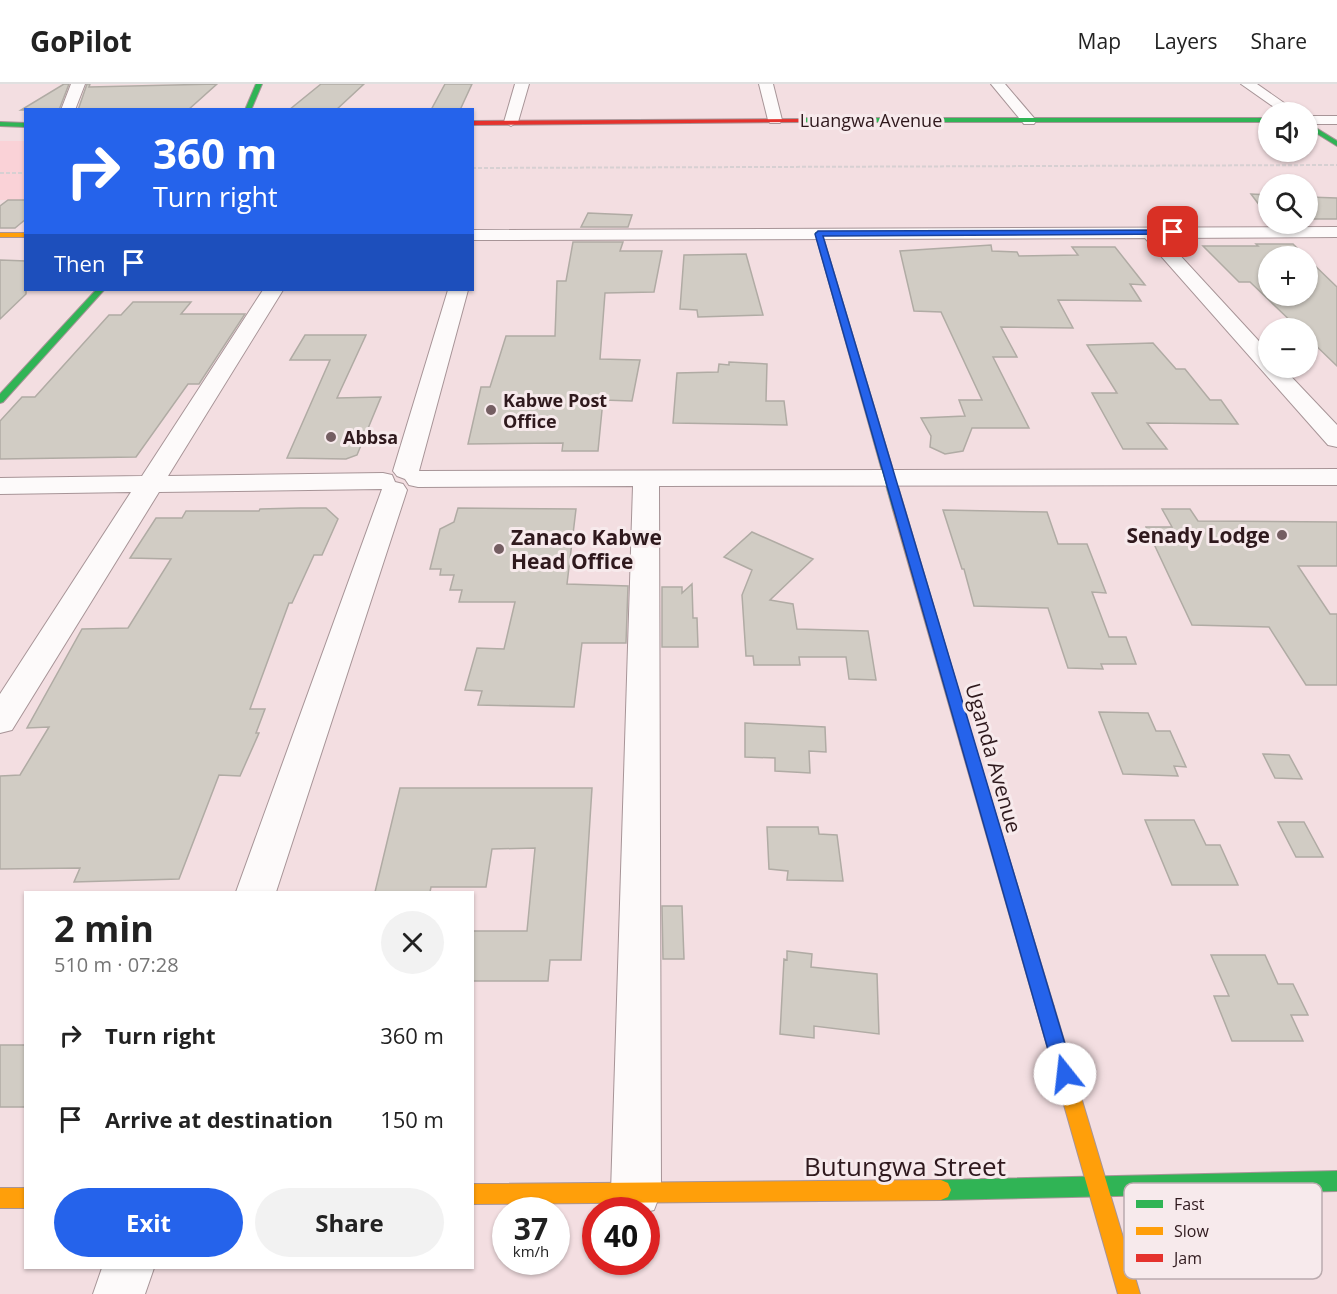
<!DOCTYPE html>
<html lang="en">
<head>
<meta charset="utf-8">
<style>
  body { margin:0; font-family:"Open Sans",sans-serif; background:#f2f2f2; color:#222; height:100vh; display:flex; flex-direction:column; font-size:22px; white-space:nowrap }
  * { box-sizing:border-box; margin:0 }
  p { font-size:20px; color:#767676 }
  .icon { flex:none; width:33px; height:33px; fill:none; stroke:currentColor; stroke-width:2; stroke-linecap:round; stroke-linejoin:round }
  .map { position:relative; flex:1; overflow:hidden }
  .details { position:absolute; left:24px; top:807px; width:450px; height:378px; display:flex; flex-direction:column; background:#fff; border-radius:0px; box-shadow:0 2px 4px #0004 }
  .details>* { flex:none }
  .banner { position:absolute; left:24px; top:24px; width:450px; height:183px; border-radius:0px; box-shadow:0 2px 4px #0004; background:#2563eb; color:#fff; overflow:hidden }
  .buttons { position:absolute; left:1258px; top:18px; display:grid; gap:12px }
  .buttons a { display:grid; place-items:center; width:60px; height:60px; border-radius:50%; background:#fff; box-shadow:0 2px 4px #0004; font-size:30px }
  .speed { position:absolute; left:492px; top:1113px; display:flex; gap:12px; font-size:30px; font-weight:700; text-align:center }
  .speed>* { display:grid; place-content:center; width:78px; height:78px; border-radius:50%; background:#fff; box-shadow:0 2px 4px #0004; line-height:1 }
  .speed small { font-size:15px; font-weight:400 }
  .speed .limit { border:9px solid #d22; background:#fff; color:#111 }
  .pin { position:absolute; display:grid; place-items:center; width:51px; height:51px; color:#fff; margin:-26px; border-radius:12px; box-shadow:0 3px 9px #0006 }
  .me { position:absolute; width:66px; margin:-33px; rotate:344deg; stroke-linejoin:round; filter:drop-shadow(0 0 4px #0008) }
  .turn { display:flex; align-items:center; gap:21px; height:126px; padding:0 30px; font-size:27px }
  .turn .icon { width:78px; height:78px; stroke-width:2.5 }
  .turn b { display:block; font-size:42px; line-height:51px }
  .then { display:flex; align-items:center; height:57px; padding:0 30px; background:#0003; gap:12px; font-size:22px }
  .round { display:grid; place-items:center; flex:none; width:63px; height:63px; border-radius:32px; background:#f2f2f2 }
  .overview { display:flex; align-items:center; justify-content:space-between; height:102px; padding:0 30px }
  h1 { font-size:36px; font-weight:700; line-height:45px }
  .primary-button { display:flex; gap:12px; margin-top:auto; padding:12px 30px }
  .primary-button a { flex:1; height:69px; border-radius:36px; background:#2563eb; color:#fff; font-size:24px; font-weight:700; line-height:69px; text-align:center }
  .primary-button a+a { background:#f2f2f2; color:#222 }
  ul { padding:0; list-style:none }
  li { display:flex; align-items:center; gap:18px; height:84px; padding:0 30px }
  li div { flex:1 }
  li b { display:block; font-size:22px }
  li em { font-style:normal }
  header { display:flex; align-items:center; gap:36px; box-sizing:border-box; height:84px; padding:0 30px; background:#fff; border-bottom:2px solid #e0e0e0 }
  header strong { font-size:28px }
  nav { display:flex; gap:33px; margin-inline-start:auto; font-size:21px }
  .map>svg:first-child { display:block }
</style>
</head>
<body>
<header>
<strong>GoPilot</strong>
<nav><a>Map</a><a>Layers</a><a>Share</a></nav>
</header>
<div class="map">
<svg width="1337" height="1210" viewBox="0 0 1337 1210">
  <rect width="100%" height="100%" fill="#f3dee1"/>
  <path fill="#fad2d7" d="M0,57H25V116H0Z"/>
  <path fill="#d1ccc4" stroke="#b0aba4" stroke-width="1.5" d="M64,0H69L59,26H21Z
    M87,0H90L89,3L217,0L188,26H78Z
    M321,0H364L336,26H289Z
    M445,0H472L460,26H431Z
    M1251,110L1269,111V134Z
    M1308,113L1337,114V135H1308Z
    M8,116H26V135L15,144H0V122Z
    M588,129L632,131L628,143H581Z
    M573,158H623L620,167H662L654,208L605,209L600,275L640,276L632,317L603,316L598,367H562L563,359L468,360L481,303H490L506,252H555L557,197H566Z
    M1256,160H1293L1305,172H1269V212H1308V175L1337,203V282L1308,254V244H1298L1250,198H1239L1203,162H1258Z
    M991,161L992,167L1017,168L1019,172L1078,171L1072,163H1115L1145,201L1130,200L1141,217L1058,216L1073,244L1001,243L1017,273H993L1029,344H972L963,367L945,370L930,363L931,352L921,334L965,332L959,316H982L941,228L914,227L900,167Z
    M746,170L763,231L698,233L697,226L680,225L684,171Z
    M0,176L26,177V210L0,235Z
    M133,218H191L181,230H245L199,300H188L136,373L0,375V337L22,313H35L109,231H121Z
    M305,251H366L337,314L381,313L357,371L346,375L287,374L330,276H290Z
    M1153,259L1176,285H1185L1210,316H1221L1238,340L1147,339L1167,365H1123L1092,309H1117L1087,261Z
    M729,278L767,280L766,317H784L787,341L673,339L677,289L718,288L719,280L729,281Z
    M300,424H326L338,435L322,471H314L292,519H289L250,625H265L256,649H259L240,692L219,691L179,795L74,798L80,784L0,785V692L20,691L49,643L27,644L82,545L128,544L171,475L130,474L156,434H182L186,427H259L260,425Z
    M458,424L576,425L567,500L628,502L626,559H582L574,623L478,621L482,607L465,606L477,564L504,565L515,518H459L462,506H450L454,491H440L441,485H430L440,445L454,438Z
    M1162,425H1190L1198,437L1337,438V482H1298L1330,530H1337V601H1306L1269,543L1192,541L1146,443H1172Z
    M943,426L1047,428L1058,460H1087L1106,509L1092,508L1109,553H1126L1136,580H1101L1103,585L1068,584L1048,524L974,522L964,485H962Z
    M752,448L813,475L770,516L793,520L797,545L868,547L876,596L849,595L846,573H799L800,581H754L753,572H746L742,511L752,486L724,473Z
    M692,500L693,534H697L698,563H662V503H682V509Z
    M1099,628L1148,629L1156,647H1170L1186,683L1174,682L1178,692L1123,690Z
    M745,639L825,643L826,668L809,667L810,689L775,687V674L745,673Z
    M1263,670L1289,671L1302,695L1275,694Z
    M400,704H592L581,876H550L548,897H472V847H527L535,764L492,765L486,803H431L430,808H375Z
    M1145,736H1194L1206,761H1220L1238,801H1172Z
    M1278,738H1304L1323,773H1296Z
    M767,743H818L819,750L837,751L843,797L787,796L788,787L769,785Z
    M662,822H682L684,875H663Z
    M787,867L812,870L811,883L877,890L879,950L814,942V954L780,950L784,875L787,876Z
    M1211,871H1265L1278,900H1293L1308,931H1291L1303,957H1232L1214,912H1229Z
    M0,961H26V1023H0Z"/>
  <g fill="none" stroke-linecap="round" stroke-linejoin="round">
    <g stroke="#a79497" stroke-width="2">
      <path id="street" d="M71,0H85L75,26H61Z
        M515,0H529L518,38L511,42L504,38Z
        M759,0H773L782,36L780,39H770L768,36Z
        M991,0H1005L1034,34L1036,37L1034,40H1024Z
        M1241,0H1257L1297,28H1281Z
        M1308,32H1337V40H1308Z
        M1337,143V153L1164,154L1269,268V284H1283L1337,341V363L1328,361L1145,154L472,156V146Z
        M263,206H283L168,392L383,389L392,391L395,398L403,400L407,406L276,808H236L382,405L159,408L12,646L0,649V610L131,408L0,410V394L142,392Z
        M448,206H468L419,387L1337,385V401L659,402L661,1108L654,1126L646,1128V1126H618L611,1108L633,402L418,403L409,401L405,395L397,392L393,387Z
        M102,1184H154L145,1210H93Z"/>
    </g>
    <g stroke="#a79497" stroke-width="2">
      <path id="fast" d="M256,0H262L251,26H245Z
        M1269,34V38H803L800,36L803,34Z
        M0,38L26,39V43L0,42Z
        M1308,39L1337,57V62L1308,44Z
        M815,148L822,150L905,426L903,428H895L893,426Z
        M96,206H104L3,318L0,319V310Z
        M1337,1087V1107L941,1116L934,1113L931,1106L934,1099L941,1096Z"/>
    </g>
    <g stroke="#a79497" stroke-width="2">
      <path id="slow" d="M0,149H26V153H0Z
        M899,423L905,426L974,659L972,663H962L960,659L893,426Z
        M1045,915L1051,917L1054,923L1140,1210H1118L1036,923L1039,917Z
        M941,1096L948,1099L951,1106L948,1113L941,1116L472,1120V1100Z
        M0,1104H26V1124H0Z"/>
    </g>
    <g stroke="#a79497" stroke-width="2">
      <path id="jam" d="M805,35L803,38L472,41V37Z
        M967,654L972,655L974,659L1054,923L1051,929L1045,931L1039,929L1036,923L960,659L962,655Z"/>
    </g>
    <use href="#street" fill="#fdfafa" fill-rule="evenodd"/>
    <use href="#fast" fill="#30b455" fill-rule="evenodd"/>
    <use href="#slow" fill="#ff9f0a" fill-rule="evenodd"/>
    <use href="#jam" fill="#e5322d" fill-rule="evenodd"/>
    <path stroke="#d7d0d2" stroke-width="2" stroke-dasharray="4 2" stroke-linecap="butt" d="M472,84L1337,81
      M0,89H26"/>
  </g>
  <path fill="#2563eb" stroke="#184099" stroke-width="1.5" d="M1173,146L1176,150L823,152L1074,990L1071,996L1065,999L1058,996L1055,990L815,150L818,147Z"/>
  <g fill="#745e62" stroke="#f7eaec" stroke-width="2">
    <circle cx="491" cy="326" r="6"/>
    <circle cx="331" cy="353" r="6"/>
    <circle cx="1282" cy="451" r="6"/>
    <circle cx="499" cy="465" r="6"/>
  </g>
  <g text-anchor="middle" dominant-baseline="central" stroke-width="6" stroke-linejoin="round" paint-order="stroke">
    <g font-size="18" fill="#2f191d" stroke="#f7eaec">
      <text x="871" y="36">Luangwa Avenue</text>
    </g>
    <g font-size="18" font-weight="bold" fill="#2f191d" stroke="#f7eaec" text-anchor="start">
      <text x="503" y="316">Kabwe Post<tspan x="503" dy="21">Office</tspan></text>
      <text x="343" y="353">Abbsa</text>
    </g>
    <g font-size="21" font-weight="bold" fill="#2f191d" stroke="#f7eaec" text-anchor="end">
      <text x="1270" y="451">Senady Lodge</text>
      <text x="511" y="453" text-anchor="start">Zanaco Kabwe<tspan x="511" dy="24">Head Office</tspan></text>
    </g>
    <g font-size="21" fill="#2f191d" stroke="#f7eaec">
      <text transform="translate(994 674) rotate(74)">Uganda Avenue</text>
    </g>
    <g font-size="26" fill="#2f191d" stroke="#f7eaec">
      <text x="905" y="1082">Butungwa Street</text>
    </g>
  </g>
  <rect x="1124" y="1099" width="198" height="96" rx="9" fill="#f7eaec" stroke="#bbabae" stroke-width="1.5"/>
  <rect x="1136" y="1116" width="27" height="8" fill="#30b455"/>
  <rect x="1136" y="1143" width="27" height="8" fill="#ff9f0a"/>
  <rect x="1136" y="1170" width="27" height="8" fill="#e5322d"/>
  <g font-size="16" fill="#2f191d">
    <text x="1174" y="1126">Fast</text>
    <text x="1174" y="1153">Slow</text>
    <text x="1174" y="1180">Jam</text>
  </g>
</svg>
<div class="buttons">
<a><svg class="icon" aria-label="sound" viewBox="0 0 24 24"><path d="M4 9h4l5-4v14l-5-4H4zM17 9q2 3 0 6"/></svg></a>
<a><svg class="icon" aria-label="search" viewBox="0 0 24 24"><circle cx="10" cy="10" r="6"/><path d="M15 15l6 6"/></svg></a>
<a>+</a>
<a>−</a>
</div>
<div class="speed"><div>37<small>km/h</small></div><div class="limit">40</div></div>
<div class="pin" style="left:1173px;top:148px;background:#d93025"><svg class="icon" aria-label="arrive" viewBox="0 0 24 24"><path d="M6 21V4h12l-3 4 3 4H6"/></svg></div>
<svg class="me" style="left:1065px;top:990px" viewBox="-20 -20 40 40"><circle r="19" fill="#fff"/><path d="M0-13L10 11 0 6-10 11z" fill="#2563eb"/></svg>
<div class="banner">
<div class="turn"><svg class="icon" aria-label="right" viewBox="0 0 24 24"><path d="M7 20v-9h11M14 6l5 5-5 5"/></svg><div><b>360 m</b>Turn right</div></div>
<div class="then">Then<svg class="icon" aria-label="arrive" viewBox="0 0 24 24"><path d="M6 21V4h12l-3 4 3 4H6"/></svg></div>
</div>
<section class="details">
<div class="overview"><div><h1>2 min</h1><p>510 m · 07:28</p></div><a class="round"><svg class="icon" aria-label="close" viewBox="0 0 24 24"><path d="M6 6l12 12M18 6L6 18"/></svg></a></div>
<ul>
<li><svg class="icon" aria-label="right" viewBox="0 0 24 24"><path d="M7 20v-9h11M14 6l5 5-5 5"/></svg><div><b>Turn right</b></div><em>360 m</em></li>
<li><svg class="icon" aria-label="arrive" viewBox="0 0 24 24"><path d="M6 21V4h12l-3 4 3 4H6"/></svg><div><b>Arrive at destination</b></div><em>150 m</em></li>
</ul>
<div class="primary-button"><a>Exit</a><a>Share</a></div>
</section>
</div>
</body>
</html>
